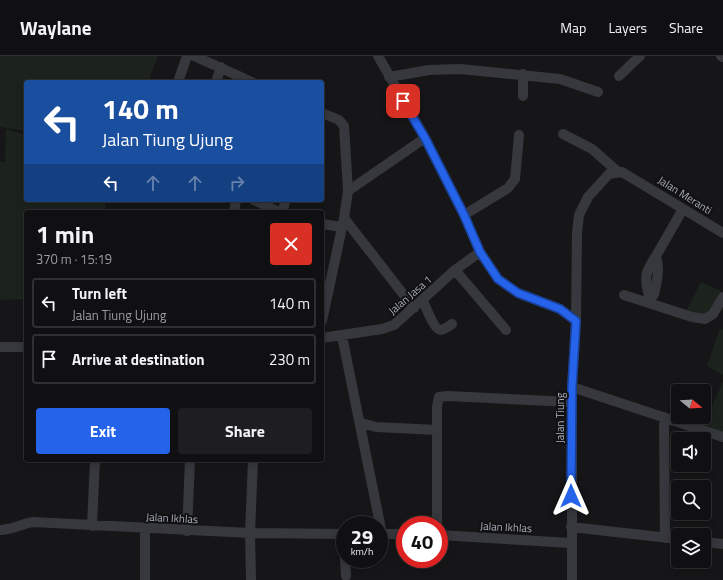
<!DOCTYPE html>
<html lang="en">
<head>
<meta charset="utf-8">
<style>
  body { margin:0; font-family:"Titillium Web",sans-serif; background:#1e1e20; color:#f1f3f6; height:100vh; display:flex; flex-direction:column; font-size:15px; white-space:nowrap }
  * { box-sizing:border-box; margin:0 }
  p { font-size:13px; color:#9c9d9f }
  .icon { flex:none; width:22px; height:22px; fill:none; stroke:currentColor; stroke-width:2; stroke-linecap:round; stroke-linejoin:round }
  .map { position:relative; flex:1; overflow:hidden }
  .panel { position:absolute; left:24px; top:154px; width:300px; height:252px; display:flex; flex-direction:column; background:#101012; border-radius:4px; box-shadow:0 2px 10px #0003,0 0 0 1px #303032 }
  .panel>* { flex:none }
  .top-card { position:absolute; left:24px; top:24px; width:300px; height:122px; border-radius:4px; box-shadow:0 2px 10px #0003,0 0 0 1px #303032; background:#1a4fa0; color:#fff; overflow:hidden }
  .needle { width:26px; rotate:108deg }
  .tools { position:absolute; left:671px; top:328px; display:grid; gap:8px }
  .tools a { display:grid; place-items:center; width:40px; height:40px; border-radius:4px; background:#101012; box-shadow:0 2px 10px #0003,0 0 0 1px #303032; font-size:20px }
  .speed { position:absolute; left:336px; top:460px; display:flex; gap:8px; font-size:20px; font-weight:700; text-align:center }
  .speed>* { display:grid; place-content:center; width:52px; height:52px; border-radius:50%; background:#101012; box-shadow:0 2px 10px #0003,0 0 0 1px #303032; line-height:1 }
  .speed small { font-size:10px; font-weight:400 }
  .speed .limit { border:6px solid #d22; background:#fff; color:#111 }
  .pin { position:absolute; display:grid; place-items:center; width:34px; height:34px; color:#fff; margin:-17px; border-radius:8px; box-shadow:0 2px 6px #0006 }
  .me { position:absolute; width:44px; margin:-22px; rotate:0deg; stroke-linejoin:round; filter:drop-shadow(0 0 3px #0008) }
  .turn { display:flex; align-items:center; gap:14px; height:84px; padding:0 12px; font-size:18px }
  .turn .icon { width:52px; height:52px; stroke-width:2.5 }
  .turn b { display:block; font-size:28px; line-height:34px }
  .lanes { display:flex; align-items:center; height:38px; padding:0 12px; background:#0003; justify-content:center; gap:20px; direction:ltr }
  .lanes .off { opacity:.35 }
  .round { display:grid; place-items:center; flex:none; width:42px; height:42px; border-radius:4px; background:#1e1e20 }
  .head { display:flex; align-items:center; justify-content:space-between; height:68px; padding:0 12px }
  h1 { font-size:24px; font-weight:700; line-height:30px }
  .button { display:flex; gap:8px; margin-top:auto; padding:8px 12px }
  .button a { flex:1; height:46px; border-radius:4px; background:#2563eb; color:#fff; font-size:16px; font-weight:700; line-height:46px; text-align:center }
  .button a+a { background:#1e1e20; color:#f1f3f6 }
  ul { padding:0; list-style:none }
  li { display:flex; align-items:center; gap:12px; height:50px; margin:0 8px 6px; padding:0 4px; border:2px solid #303032; border-radius:4px }
  li div { flex:1 }
  li b { display:block; font-size:15px }
  li em { font-style:normal }
  header { display:flex; align-items:center; gap:24px; box-sizing:border-box; height:56px; padding:0 20px; background:#101012; border-bottom:1px solid #303032 }
  header strong { font-size:19px }
  nav { display:flex; gap:22px; margin-inline-start:auto; font-size:14px }
  .map>svg:first-child { display:block }
</style>
</head>
<body>
<header>
<strong>Waylane</strong>
<nav><a>Map</a><a>Layers</a><a>Share</a></nav>
</header>
<div class="map">
<svg width="723" height="524" viewBox="0 0 723 524">
  <rect width="100%" height="100%" fill="#161618"/>
  <path fill="#1c231d" d="M0,0H158L148,26L139,24L138,26H26V75L0,71Z
    M6,73L26,79V144H106L105,154L113,156H26V243L0,244V105L5,106Z
    M701,226L721,235L710,258L703,260L685,257Z
    M720,272L723,274V319L707,310Z
    M723,325V377L703,371Z"/>
  <g fill="none" stroke-linecap="round" stroke-linejoin="round">
    <path stroke="#37383d" stroke-width="10" d="M194,0L252,26
      M378,0L425,82L464,159L480,196L498,223L518,237L560,253L576,265
      M721,0L723,1
      M523,18V40
      M619,20L640,0
      M389,21L429,14L460,13L560,23L598,36
      M178,26L187,0
      M216,26L221,11
      M322,57L339,64L344,70L348,135L344,162L322,265
      M563,78L592,93L617,115
      M348,135L425,82
      M254,144L279,156
      M234,156L236,144
      M282,156L286,144
      M464,159L508,132L515,123L519,79
      M344,162L414,252
      M322,168L342,171
      M656,200C645,216 644,221 649,240L654,239C657,226 660,212 656,200L683,153
      M455,214L506,274
      M624,239L692,261L705,263L713,258L723,241
      M423,245C426,251 434,274 441,274C445,273 449,270 452,268
      M342,280L382,478
      M322,282L382,273L394,269L455,214L480,196
      M0,291H26
      M572,331L723,381
      M664,361L665,482
      M361,367L376,371L437,374
      M437,469V350L439,341L448,340L572,346
      M92,470L95,404
      M571,471L678,483
      M0,474C11,474 21,468 33,466L250,477L345,478
      M187,475L190,404
      M344,478L345,500
      M379,478H405
      M439,479L571,487
      M704,486L723,488
      M345,503L346,520
      M145,524V473
      M251,524L250,477L253,404
      M572,524V331L576,265L577,177L579,159L588,141L609,118L622,116L723,177"/>
  </g>
  <g fill="none" stroke-linecap="round" stroke-linejoin="round">
    <g stroke="#184099" stroke-width="10">
      <path id="route" d="M403,45L425,82L464,159L480,196L498,223L518,237L560,253L576,265L572,331L571,440"/>
    </g>
    <use href="#route" stroke="#2563eb" stroke-width="7"/>
  </g>
  <g text-anchor="middle" dominant-baseline="central" stroke-width="4" stroke-linejoin="round" paint-order="stroke">
    <g font-size="11" fill="#a8adb8" stroke="#111113">
      <text transform="translate(685 139) rotate(32)">Jalan Meranti</text>
      <text transform="translate(410 239) rotate(-41)">Jalan Jasa 1</text>
      <text transform="translate(560 362) rotate(-90)">Jalan Tiung</text>
      <text transform="translate(172 462) rotate(3)">Jalan Ikhlas</text>
      <text transform="translate(506 471) rotate(3)">Jalan Ikhlas</text>
    </g>
  </g>
</svg>
<div class="tools">
<a><svg class="needle" viewBox="-14 -14 28 28"><path d="M0-13l5 13h-10z" fill="#e53935"/><path d="M0 13l5-13h-10z" fill="#9c9d9f"/></svg></a>
<a><svg class="icon" aria-label="sound" viewBox="0 0 24 24"><path d="M4 9h4l5-4v14l-5-4H4zM17 9q2 3 0 6"/></svg></a>
<a><svg class="icon" aria-label="search" viewBox="0 0 24 24"><circle cx="10" cy="10" r="6"/><path d="M15 15l6 6"/></svg></a>
<a><svg class="icon" aria-label="layers" viewBox="0 0 24 24"><path d="M12 4l9 5-9 5-9-5zM3 14l9 5 9-5"/></svg></a>
</div>
<div class="speed"><div>29<small>km/h</small></div><div class="limit">40</div></div>
<div class="pin" style="left:403px;top:45px;background:#d93025"><svg class="icon" aria-label="arrive" viewBox="0 0 24 24"><path d="M6 21V4h12l-3 4 3 4H6"/></svg></div>
<svg class="me" style="left:571px;top:440px" viewBox="-20 -20 40 40"><path d="M0-17L14 15 0 8-14 15z" fill="#2563eb" stroke="#fff" stroke-width="4"/></svg>
<div class="top-card">
<div class="turn"><svg class="icon" aria-label="left" viewBox="0 0 24 24"><path d="M17 20v-9H6M10 6l-5 5 5 5"/></svg><div><b>140 m</b>Jalan Tiung Ujung</div></div>
<div class="lanes"><svg class="icon" aria-label="left" viewBox="0 0 24 24"><path d="M17 20v-9H6M10 6l-5 5 5 5"/></svg><svg class="icon off" aria-label="ahead" viewBox="0 0 24 24"><path d="M12 20V5M6 11l6-6 6 6"/></svg><svg class="icon off" aria-label="ahead" viewBox="0 0 24 24"><path d="M12 20V5M6 11l6-6 6 6"/></svg><svg class="icon off" aria-label="right" viewBox="0 0 24 24"><path d="M7 20v-9h11M14 6l5 5-5 5"/></svg></div>
</div>
<section class="panel">
<div class="head"><div><h1>1 min</h1><p>370 m · 15:19</p></div><a class="round" style="background:#d93025;color:#fff"><svg class="icon" aria-label="close" viewBox="0 0 24 24"><path d="M6 6l12 12M18 6L6 18"/></svg></a></div>
<ul>
<li><svg class="icon" aria-label="left" viewBox="0 0 24 24"><path d="M17 20v-9H6M10 6l-5 5 5 5"/></svg><div><b>Turn left</b><p>Jalan Tiung Ujung</p></div><em>140 m</em></li>
<li><svg class="icon" aria-label="arrive" viewBox="0 0 24 24"><path d="M6 21V4h12l-3 4 3 4H6"/></svg><div><b>Arrive at destination</b></div><em>230 m</em></li>
</ul>
<div class="button"><a>Exit</a><a>Share</a></div>
</section>
</div>
</body>
</html>
